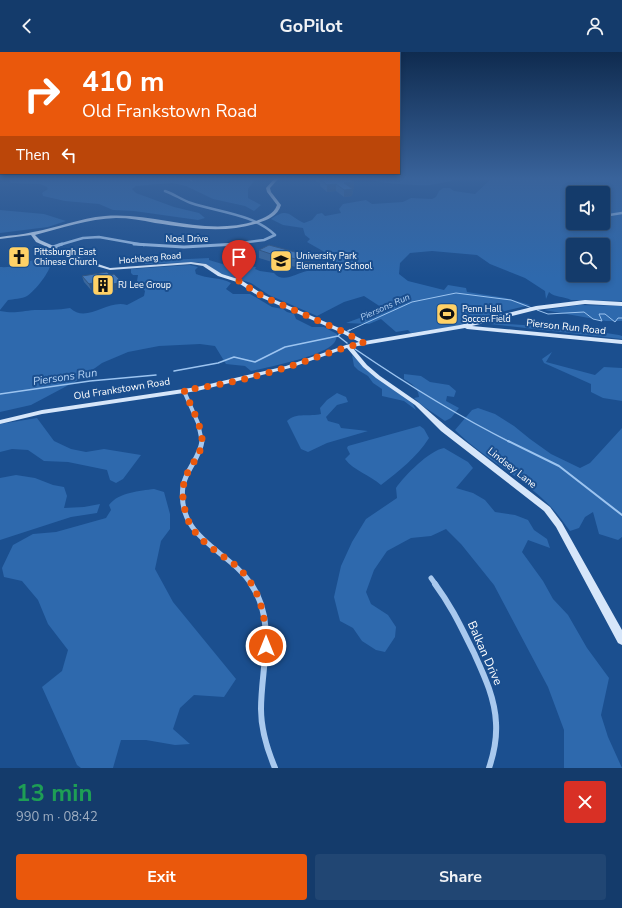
<!DOCTYPE html>
<html lang="en">
<head>
<meta charset="utf-8">
<style>
  body { margin:0; font-family:"Nunito Sans",sans-serif; background:#214673; color:#f1f3f6; height:100vh; display:flex; flex-direction:column; font-size:15px; white-space:nowrap }
  * { box-sizing:border-box; margin:0 }
  p { font-size:13px; color:#9dadc1 }
  .icon { flex:none; width:22px; height:22px; fill:none; stroke:currentColor; stroke-width:2; stroke-linecap:round; stroke-linejoin:round }
  .map { position:relative; height:716px; overflow:hidden }
  .sheet { display:flex; flex-direction:column; background:#143b6b; flex:1 }
  .sheet>* { flex:none }
  .top-card { position:absolute; left:0px; top:0px; width:400px; height:122px; box-shadow:0 2px 6px #0003,0 0 0 1px #33557e; background:#ea580c; color:#fff; overflow:hidden }
  .controls { position:absolute; left:566px; top:134px; display:grid; gap:8px }
  .controls a { display:grid; place-items:center; width:44px; height:44px; border-radius:4px; background:#143b6b; box-shadow:0 2px 6px #0003,0 0 0 1px #33557e; font-size:20px }
  .pin { position:absolute; display:grid; place-items:center; width:34px; height:34px; color:#fff; margin:-41px -17px; border-radius:50% 50% 50% 0; rotate:-45deg; box-shadow:0 0 4px #0007 }
  .pin .icon { rotate:45deg }
  .me { position:absolute; width:44px; margin:-22px; rotate:0deg; stroke-linejoin:round; filter:drop-shadow(0 0 3px #0008) }
  .turn { display:flex; align-items:center; gap:14px; height:84px; padding:0 16px; font-size:18px }
  .turn .icon { width:52px; height:52px; stroke-width:2.5 }
  .turn b { display:block; font-size:28px; line-height:34px }
  .then { display:flex; align-items:center; height:38px; padding:0 16px; background:#0003; gap:8px; font-size:15px }
  .round { display:grid; place-items:center; flex:none; width:42px; height:42px; border-radius:4px; background:#214673 }
  .head { display:flex; align-items:center; justify-content:space-between; height:68px; padding:0 16px }
  h1 { font-size:24px; font-weight:700; line-height:30px; color:#1e9e55 }
  .cta { display:flex; gap:8px; margin-top:auto; padding:8px 16px }
  .cta a { flex:1; height:46px; border-radius:4px; background:#ea580c; color:#fff; font-size:16px; font-weight:700; line-height:46px; text-align:center }
  .cta a+a { background:#214673; color:#f1f3f6 }
  header { display:flex; justify-content:space-between; align-items:center; height:52px; padding:0 16px; background:#143b6b; font-size:18px; font-weight:700 }
  .map>svg:first-child { display:block }
</style>
</head>
<body>
<header><svg class="icon" aria-label="back" viewBox="0 0 24 24"><path d="M15 5l-7 7 7 7"/></svg>GoPilot<svg class="icon" aria-label="person" viewBox="0 0 24 24"><circle cx="12" cy="8" r="4"/><path d="M4 21q1-7 8-7t8 7"/></svg></header>
<div class="map">
<svg width="622" height="716" viewBox="0 0 622 716">
  <rect width="100%" height="100%" fill="#1b4f8f"/>
  <path fill="#2e69ad" fill-rule="evenodd" d="M7,126H256L248,137V146L261,153L254,159L245,154L213,147L186,134L172,131L136,134L132,137L136,141L174,155L199,161L205,166L198,168L134,159L113,158L99,152L65,149L43,144L42,141L48,137L47,135L40,132L11,131Z
    M363,126H452V129C444,130 437,132 430,133C414,134 378,131 363,126Z
    M492,126H622V249L571,248C564,244 555,246 549,240L546,247L545,239L525,226L490,212L477,203L432,199L410,201L400,211L399,222L408,229L444,238L448,233L466,236L467,240L506,246L530,253L501,260L503,263L459,274L411,281L408,278L396,280L381,267L369,272L346,271L384,257L364,244L344,250L317,264L269,243L251,231L222,222L206,212L197,210L145,212L146,209L209,206V208L229,214L237,212L256,215L255,217L260,219L274,221C283,232 296,221 307,219C319,217 323,217 334,210L335,206L307,190L310,187L305,183L303,176L283,173L271,167C288,155 288,163 304,171L312,168L317,162L322,161L325,164L341,161L339,157L343,152L366,148L372,152L403,150L411,146L432,147L436,145L439,139L443,136H450L454,139L475,142ZM573,141H603V171H573ZM573,193H603V223H573Z
    M0,158L44,162L66,169L48,175L0,181Z
    M38,206L51,210C51,219 35,239 27,244C22,247 13,247 8,248L0,258V215C13,216 26,211 38,206Z
    M190,213L198,215L195,218L196,222C208,227 220,225 231,231L226,237L233,242H250L272,255L283,257L287,260L294,262L296,267L312,275H324L337,282C337,284 336,289 334,291C324,304 269,315 251,319L245,314L226,312L215,294L200,292L159,294L128,300L102,311L80,327L31,353L0,360V259C16,262 20,259 35,258C47,258 58,258 70,256C87,272 107,247 127,253L144,244L145,239L137,229L138,223H133L131,221V217Z
    M579,253L622,254V269H606L544,258Z
    M493,271L538,274L553,273L619,283L622,284V287L490,272Z
    M552,300L546,310L595,323L604,315L622,316V349L603,346L591,340V332L544,311L542,307Z
    M352,303L376,325L413,352L416,358L404,349L382,344V337L373,331L368,324L358,318L354,314Z
    M404,322L421,324L430,330L449,333L456,339L454,345L447,344L446,349L459,356L451,366L445,369L423,354L414,346L419,345C418,335 412,332 404,327Z
    M337,341L346,345L348,350L337,353L326,365L328,369L339,372L341,376L368,379L327,391L308,400L301,397L287,369C296,360 310,365 321,362L320,356L327,348Z
    M478,356L495,362L514,374L530,387L551,402L580,416L590,411L622,376V485L618,488L599,482L593,460L585,465L579,476L570,479C564,471 558,462 551,455C523,425 484,407 455,378L472,358Z
    M37,366L54,389L71,397L86,400L104,397L141,403L123,427L116,431L110,428L107,418L68,410L44,409L28,398L12,397L0,400V372Z
    M420,374L424,377L429,386C417,405 399,419 381,433C370,423 354,419 345,407L350,402L347,396L348,394Z
    M444,396L468,410L473,416L456,436L473,441L485,448L495,460L515,463L528,468L534,478L547,487L550,496L528,488L522,500L543,529L553,547L568,563L587,596L609,626L601,663L608,685L622,716H564V678L548,635L494,533L461,492L446,477L431,484L411,486L387,499L374,518L366,540L371,552L388,563L396,575L395,585L385,600L376,598L362,589L353,576L340,569L334,545L341,514L352,490L366,467L397,446L396,436C404,424 430,398 444,396Z
    M16,423L35,426L53,433L64,435L67,444L64,456L84,455L100,452L97,461L71,465L0,488V426Z
    M154,437L164,440L170,462V477L161,489L155,517L173,550L236,627L224,645L194,643L180,656L173,677L190,692L175,693L146,688H121L113,716H81L77,713L42,635L62,619L68,598L48,572L38,548L22,529L4,525L2,516L13,493L33,482L56,480L106,466L111,458L109,453C119,440 140,439 154,437Z"/>
  <g fill="none" stroke-linecap="round" stroke-linejoin="round">
    <path stroke="#9cc4f0" stroke-width="1" d="M187,126L192,129
      M537,258L548,262L584,260L593,267L602,269L599,262H605L615,270L618,266H622
      M348,279L412,250L456,241L511,248L532,256"/>
    <path stroke="#9cc4f0" stroke-width="1.5" d="M348,279L350,278
      M338,284L347,291
      M355,297C405,331 456,363 510,390
      M174,319L218,311L234,305L255,310L285,295L338,284L340,282
      M0,342L90,329L156,323"/>
    <path stroke="#9cc4f0" stroke-width="2" d="M508,389L559,414L622,463"/>
    <path stroke="#a9c9ee" stroke-width="2.5" d="M165,139C174,142 182,148 191,151C218,160 254,162 275,183L264,188L226,193
      M603,164L622,161
      M59,193L83,186L99,185L144,193"/>
    <path stroke="#a9c9ee" stroke-width="3" d="M134,192L184,195L237,192
      M53,195L62,192"/>
    <path stroke="#a9c9ee" stroke-width="4" d="M184,339L198,371L202,390"/>
    <path stroke="#a9c9ee" stroke-width="5" d="M202,389C200,406 186,417 183,434C176,487 228,497 252,533
      M431,526L436,533"/>
    <path stroke="#a9c9ee" stroke-width="6" d="M251,532C277,570 261,615 261,657C261,678 267,697 275,716
      M435,532C452,555 461,575 474,601C484,623 495,646 496,671C497,687 494,701 489,716"/>
    <path fill="#d6e6fa" fill-rule="evenodd" d="M275,126H279L270,136L271,140L281,153C278,164 267,168 258,171C224,182 190,176 155,171C142,168 129,166 116,166C88,167 62,176 35,183L40,188L83,207L110,216L191,210L206,212L222,222L241,228L264,243L346,279L365,289L460,273L536,254L585,248L622,250V254L585,252L536,258L472,274L622,288V292L467,277L465,276L352,295L367,313L380,324L419,351L447,375L550,455L562,471L622,578V593L618,591L556,475L544,459L441,379L415,353L376,326L363,315L347,296L290,316L197,339L42,362L0,372V368L42,358L197,335L286,314L346,293L359,290L342,281L260,245L237,230L218,224L203,214L191,212L110,218L79,209L36,190L31,183L0,187V185C11,183 22,183 33,180C57,176 80,166 105,164C157,160 203,185 256,169C264,166 274,162 277,153L267,140L266,136Z"/>
  </g>
  <path fill="#3a679d" d="M315,126H349L354,130V137H352H353L352,144L344,145L336,139L327,140L320,134V131L317,130Z
    M259,198L310,204V212L303,217L273,209L272,210L259,206Z
    M82,224L123,236L106,240L102,235L91,238L84,230Z"/>
  <path fill="#305480" d="M354,130V137L344,138V131Z
    M336,132V139L327,140V133Z
    M353,137L352,144L344,145V138Z
    M273,201V209L272,210L271,202Z
    M310,204V212L303,217V209Z
    M100,229L102,235L91,238L89,232Z
    M122,230L123,236L106,240L105,234Z"/>
  <path fill="#4478b7" stroke="#305480" d="M327,126H349L354,130L344,131L353,137L344,138L336,132L327,133L320,127L328,126Z
    M269,193L310,204L303,209L273,201L271,202L259,198Z
    M107,220L110,223L114,222L122,230L105,234L100,229L89,232L82,224Z"/>
  <linearGradient id="sky" x2="0" y2="1"><stop stop-color="#0f2b4f"/><stop offset="0.56" stop-color="#39639b"/><stop offset="1" stop-color="#39639b" stop-opacity="0"/></linearGradient>
  <rect width="622" height="226" fill="url(#sky)"/>
  <g fill="none" stroke-linecap="round" stroke-linejoin="round">
    <path stroke="#ea580c" stroke-width="7" stroke-dasharray="0 12.6" d="M239,229L262,244L344,280L364,291C338,296 314,307 288,315C255,325 219,334 184,338C190,352 203,376 202,390C201,401 194,409 189,418C180,433 182,452 188,468C196,487 215,498 231,510C259,530 266,562 266,594"/>
  </g>
  <defs>
    <g id="church-square" transform="scale(1.15)"><rect x="-9" y="-9" width="18" height="18" rx="4" fill="#ffd166" stroke="#1b4f8f"/><path d="M-1.2-6h2.4v3.5h3.3v2.4h-3.3V6h-2.4V-.1h-3.3v-2.4h3.3Z" fill="#111"/></g>
    <g id="school-square" transform="scale(1.15)"><rect x="-9" y="-9" width="18" height="18" rx="4" fill="#ffd166" stroke="#1b4f8f"/><path d="M0-5L7-2L0 1L-7-2ZM-4 1L0 2.5L4 1V4Q0 6-4 4Z" fill="#111"/></g>
    <g id="building-square" transform="scale(1.15)"><rect x="-9" y="-9" width="18" height="18" rx="4" fill="#ffd166" stroke="#1b4f8f"/><path d="M-4-6H4V6H1V3H-1V6H-4ZM-2.5-4.3h1.7v1.8h-1.7ZM.8-4.3h1.7v1.8H.8ZM-2.5-1h1.7V.8h-1.7ZM.8-1h1.7V.8H.8Z" fill="#111"/></g>
    <g id="stadium-square" transform="scale(1.15)"><rect x="-9" y="-9" width="18" height="18" rx="4" fill="#ffd166" stroke="#1b4f8f"/><path d="M0-5a6.5 5 0 1 0 0 10a6.5 5 0 1 0 0-10ZM-3.5-1.8h7v3.6h-7Z" fill="#111"/></g>
  </defs>
  <g fill-rule="evenodd">
    <use href="#church-square" x="19" y="205"/>
    <use href="#school-square" x="281" y="209"/>
    <use href="#building-square" x="103" y="233"/>
    <use href="#stadium-square" x="447" y="262"/>
  </g>
  <g text-anchor="middle" dominant-baseline="central" stroke-width="4" stroke-linejoin="round" paint-order="stroke">
    <g font-size="9" fill="#fff" stroke="#1b4f8f">
      <text x="187" y="187">Noel Drive</text>
      <text transform="translate(150 206) rotate(-5)">Hochberg Road</text>
    </g>
    <g font-size="9" fill="#fff" stroke="#1b4f8f" text-anchor="start">
      <text x="34" y="200">Pittsburgh East<tspan x="34" dy="10">Chinese Church</tspan></text>
      <text x="296" y="204">University Park<tspan x="296" dy="10">Elementary School</tspan></text>
      <text x="118" y="233">RJ Lee Group</text>
      <text x="462" y="257">Penn Hall<tspan x="462" dy="10">Soccer Field</tspan></text>
    </g>
    <g font-size="9" font-style="italic" fill="#b5d3f5" stroke="#1b4f8f">
      <text transform="translate(385 255) rotate(-24)">Piersons Run</text>
    </g>
    <g font-size="10" fill="#fff" stroke="#1b4f8f">
      <text transform="translate(566 275) rotate(6)">Pierson Run Road</text>
      <text transform="translate(122 337) rotate(-9)">Old Frankstown Road</text>
      <text transform="translate(512 416) rotate(38)">Lindsey Lane</text>
    </g>
    <g font-size="11" font-style="italic" fill="#b5d3f5" stroke="#1b4f8f">
      <text transform="translate(65 325) rotate(-8)">Piersons Run</text>
    </g>
    <g font-size="12" fill="#fff" stroke="#1b4f8f">
      <text transform="translate(485 601) rotate(66)">Balkan Drive</text>
    </g>
  </g>
</svg>
<div class="controls">
<a><svg class="icon" aria-label="sound" viewBox="0 0 24 24"><path d="M4 9h4l5-4v14l-5-4H4zM17 9q2 3 0 6"/></svg></a>
<a><svg class="icon" aria-label="search" viewBox="0 0 24 24"><circle cx="10" cy="10" r="6"/><path d="M15 15l6 6"/></svg></a>
</div>
<div class="pin" style="left:239px;top:229px;background:#d93025"><svg class="icon" aria-label="arrive" viewBox="0 0 24 24"><path d="M6 21V4h12l-3 4 3 4H6"/></svg></div>
<svg class="me" style="left:266px;top:594px" viewBox="-20 -20 40 40"><circle r="17" fill="#ea580c" stroke="#fff" stroke-width="3"/><path d="M0-11L8 9 0 5-8 9z" fill="#fff"/></svg>
<div class="top-card">
<div class="turn"><svg class="icon" aria-label="right" viewBox="0 0 24 24"><path d="M7 20v-9h11M14 6l5 5-5 5"/></svg><div><b>410 m</b>Old Frankstown Road</div></div>
<div class="then">Then<svg class="icon" aria-label="left" viewBox="0 0 24 24"><path d="M17 20v-9H6M10 6l-5 5 5 5"/></svg></div>
</div>
</div>
<section class="sheet">
<div class="head"><div><h1>13 min</h1><p>990 m · 08:42</p></div><a class="round" style="background:#d93025;color:#fff"><svg class="icon" aria-label="close" viewBox="0 0 24 24"><path d="M6 6l12 12M18 6L6 18"/></svg></a></div>
<div class="cta"><a>Exit</a><a>Share</a></div>
</section>
</body>
</html>
